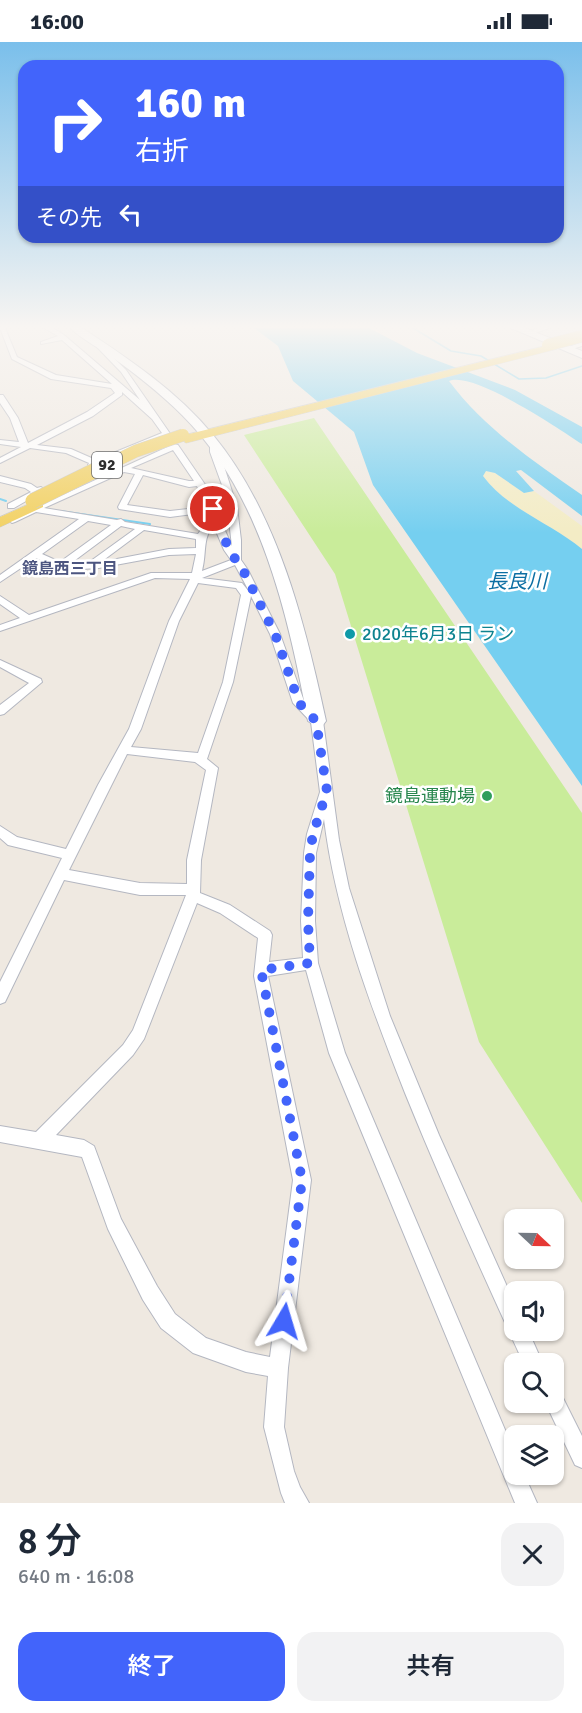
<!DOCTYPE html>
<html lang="ja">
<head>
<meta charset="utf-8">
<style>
  body { margin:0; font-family:Signika,"Noto Sans JP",sans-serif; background:#f2f2f3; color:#1f2937; height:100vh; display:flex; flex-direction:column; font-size:22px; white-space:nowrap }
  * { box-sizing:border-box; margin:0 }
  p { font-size:20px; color:#747a83 }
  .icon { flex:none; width:33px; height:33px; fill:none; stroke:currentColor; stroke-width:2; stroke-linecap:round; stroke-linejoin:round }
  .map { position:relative; height:1461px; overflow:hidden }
  .side { display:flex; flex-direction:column; background:#fff; flex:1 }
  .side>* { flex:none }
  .banner { position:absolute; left:18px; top:18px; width:546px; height:183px; border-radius:18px; box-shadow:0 2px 4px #0004; background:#4264fb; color:#fff; overflow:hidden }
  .needle { width:39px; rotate:112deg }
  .buttons { position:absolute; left:504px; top:1167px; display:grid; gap:12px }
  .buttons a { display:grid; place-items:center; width:60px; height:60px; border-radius:12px; background:#fff; box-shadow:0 2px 4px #0004; font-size:30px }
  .pin { position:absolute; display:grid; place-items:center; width:51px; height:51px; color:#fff; margin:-26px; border:3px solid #fff; border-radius:50%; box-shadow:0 2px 6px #0007 }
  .me { position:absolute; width:66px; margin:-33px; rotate:7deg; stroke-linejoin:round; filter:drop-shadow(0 0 4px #0008) }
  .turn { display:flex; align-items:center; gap:21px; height:126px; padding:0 18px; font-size:27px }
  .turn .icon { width:78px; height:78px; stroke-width:2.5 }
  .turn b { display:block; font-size:42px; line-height:51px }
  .then { display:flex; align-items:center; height:57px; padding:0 18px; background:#0003; gap:12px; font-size:22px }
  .round { display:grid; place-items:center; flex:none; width:63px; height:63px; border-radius:18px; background:#f2f2f3 }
  .head { display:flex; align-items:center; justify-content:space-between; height:102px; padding:0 18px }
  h1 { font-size:36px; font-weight:600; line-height:45px }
  .button { display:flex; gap:12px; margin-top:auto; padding:12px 18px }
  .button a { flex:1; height:69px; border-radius:18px; background:#4264fb; color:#fff; font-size:24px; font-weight:600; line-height:69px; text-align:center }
  .button a+a { background:#f2f2f3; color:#1f2937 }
  .status { display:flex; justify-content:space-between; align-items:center; height:42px; padding:0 30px; background:#fff; direction:ltr }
  .status svg { height:16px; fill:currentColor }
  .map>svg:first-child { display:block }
</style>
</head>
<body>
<div class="status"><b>16:00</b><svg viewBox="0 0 49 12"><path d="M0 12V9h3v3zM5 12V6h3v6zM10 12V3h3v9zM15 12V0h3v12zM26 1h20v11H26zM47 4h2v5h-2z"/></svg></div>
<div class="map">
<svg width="582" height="1461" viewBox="0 0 582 1461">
  <rect width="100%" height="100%" fill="#efe9e1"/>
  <path fill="#f3ecc5" d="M485,429L495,431L524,451L534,449L582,484V507C551,481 507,467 483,434Z"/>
  <path fill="#c9ec9a" d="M314,376L582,771V1161L479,1000L335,532L244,393Z"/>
  <path fill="#75cff0" d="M254,286H369L417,311L515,348L582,385V402C559,387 474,329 449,339C484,386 534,420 582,453V474L521,428L516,429L534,449L524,451L495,431L486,429L483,434C507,467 551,481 582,507V744L373,443L354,390L293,339L278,304Z"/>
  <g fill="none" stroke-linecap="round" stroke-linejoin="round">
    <path stroke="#75cff0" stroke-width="1.5" d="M413,286L451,309L481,314L519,337L546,336L582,324"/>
    <path stroke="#75cff0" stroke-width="2" d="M0,457L6,459
      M60,469L150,482"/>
    <g stroke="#b4b7c1" stroke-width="2">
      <path id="street" d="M0,286H5L17,315L56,333L112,342L62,298L41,302V300L58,294L44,286H53L64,293L140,358L121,330L93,301L98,300L126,328L171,393L101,424L92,425L88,423L89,421L66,411L30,406L0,421V416L21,405L0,402V398L19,400L10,376L0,361V353H3L18,376L28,401L87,370L115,351L111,346L51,337L12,317ZM122,350L152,377L162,391L96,418L71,407L37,403L93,374L122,353Z
        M538,286H549L530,293L527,291Z
        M582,300V304L569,308L566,306Z
        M210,400L217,402L237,465L241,498V518L248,528L280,592L304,659L323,679L339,798L349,846L390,974L439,1093L514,1260V1288H528L543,1322H524C483,1233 442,1142 405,1051C370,962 336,873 324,777L316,811L315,879L318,921L345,1011L514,1409V1432H524L537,1461H515L329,1011L306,928L268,934L311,1138L288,1326L284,1385L294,1429L300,1445L309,1461H285L281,1451L264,1385L268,1334L246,1330L193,1311L161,1286L143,1258L108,1187L82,1115L0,1100V1084L36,1090L123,1003L133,988L186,853H140L64,838L5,960L0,962V940L62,816L8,803L0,796V784L17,795L66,807L98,743L129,687L169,579L190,537L155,536L0,589V583L20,576L0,562V554L29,573L151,531H192L196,512L169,513L99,526L63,528L36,516L0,540V533L79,477L36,470L15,480L12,481L8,478L174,402L178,403L204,441L217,467L216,469L232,504L226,454L210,410ZM173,408L194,439H189L131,426ZM124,430L135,432L118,465L119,467L170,475L208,470L210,474L198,492L125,480L121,477L117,478L44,466ZM143,433L189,445L197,444L206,465L170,469L127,463ZM88,479L111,483L60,520L42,512ZM213,482L224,508L231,518L202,529C207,509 202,500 213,482ZM121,484L135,487L88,521L70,522ZM144,488L196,497V506L169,507L101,520ZM235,523L250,551L242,541L202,536ZM198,541L236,546L241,553L223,640L198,711L131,705L141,687L179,579ZM251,554L270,592L293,661L311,680L320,750L307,792L304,811L301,879L303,916L269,920L272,893L270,889L230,863L200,851L201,818L218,726L207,717L233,640ZM127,712L195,720L206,728L187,818V842L140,841L69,828ZM197,861L220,871L258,896L254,934L293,1138L270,1315L246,1310L206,1296L175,1272L157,1244L121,1177L94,1104L84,1098L56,1093L133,1013L144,997Z
        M0,434L31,442L37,446L41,445L45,448L14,466H8V462L31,450L25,446L0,440Z
        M0,618L41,637L42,640L4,672L0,673V663L29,641L0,625Z
        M554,1349L561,1352L582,1394V1426L575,1423L545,1360H554Z"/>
    </g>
    <g stroke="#b4b7c1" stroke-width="2">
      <path id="secondary" d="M70,286H82C129,317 177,349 213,393C278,472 305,581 326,679L323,683L317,685L308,679C288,573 261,451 182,373C159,350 134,331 108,312C95,304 81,296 70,286Z
        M511,286H525L582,309V316Z"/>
    </g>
    <g stroke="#c9c9c9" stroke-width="1">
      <path id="primary" d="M553,302L558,305L557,307L186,401L180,397L181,394Z
        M38,458L43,459V465L0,485V475Z"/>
    </g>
    <use href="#street" fill="#fff" fill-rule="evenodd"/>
    <use href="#secondary" fill="#fff" fill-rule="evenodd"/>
    <use href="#primary" fill="#f2d163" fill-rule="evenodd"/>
    <g stroke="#c9c9c9" stroke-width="13" stroke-linecap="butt">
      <path id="primary-bridge-far1" d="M548,303L582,294
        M101,426L136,409L183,393"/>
    </g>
    <g stroke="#c9c9c9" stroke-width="16" stroke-linecap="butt">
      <path id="primary-bridge" d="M33,459L104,424"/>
    </g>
    <use href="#primary-bridge-far1" stroke="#f2d163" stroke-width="12"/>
    <use href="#primary-bridge" stroke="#f2d163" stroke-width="15"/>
  </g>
  <linearGradient id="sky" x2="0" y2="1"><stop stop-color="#7abfeb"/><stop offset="0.58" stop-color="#f8f5f2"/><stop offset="1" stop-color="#f8f5f2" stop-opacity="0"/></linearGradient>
  <rect width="582" height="491" fill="url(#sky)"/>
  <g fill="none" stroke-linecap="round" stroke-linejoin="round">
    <path stroke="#4264fb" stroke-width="10" stroke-dasharray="0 18" d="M213,467L229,508L243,528L275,592L299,661L316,679L327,749L313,792L310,811L308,879L310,921L261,928L302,1138L284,1279"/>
  </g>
  <circle fill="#0f9aa8" stroke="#fff" stroke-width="2" cx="350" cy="592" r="6"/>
  <circle fill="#2e9e5b" stroke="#fff" stroke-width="2" cx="487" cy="754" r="6"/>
  <g text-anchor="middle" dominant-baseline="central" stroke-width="5" stroke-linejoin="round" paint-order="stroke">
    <rect fill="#fff" stroke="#6d6d6d" stroke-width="1.5" x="92" y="410" width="30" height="26" rx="4.5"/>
    <g font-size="16" font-weight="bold" fill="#2e2e2e">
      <text x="107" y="423">92</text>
    </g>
    <g font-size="16" font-weight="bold" fill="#4d5680" stroke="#fff">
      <text x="70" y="527">鏡島西三丁目</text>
    </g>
    <g font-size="18" fill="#0d838f" stroke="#fff" text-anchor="start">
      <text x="362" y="592">2020年6月3日 ラン</text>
    </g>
    <g font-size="18" fill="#27864d" stroke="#fff" text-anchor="end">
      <text x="475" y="754">鏡島運動場</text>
    </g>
    <g font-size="20" font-style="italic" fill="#0d6fa3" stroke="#fff">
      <text x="517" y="539">長良川</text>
    </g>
  </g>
</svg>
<div class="buttons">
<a><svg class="needle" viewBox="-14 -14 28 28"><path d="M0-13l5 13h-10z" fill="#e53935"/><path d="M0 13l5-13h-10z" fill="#747a83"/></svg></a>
<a><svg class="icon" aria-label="sound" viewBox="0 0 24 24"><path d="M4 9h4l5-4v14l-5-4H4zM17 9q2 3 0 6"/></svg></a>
<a><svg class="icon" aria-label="search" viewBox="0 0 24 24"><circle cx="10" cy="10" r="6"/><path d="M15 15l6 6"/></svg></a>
<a><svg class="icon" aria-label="layers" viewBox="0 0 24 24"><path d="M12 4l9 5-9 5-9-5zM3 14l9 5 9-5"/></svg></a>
</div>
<div class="pin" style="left:213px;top:467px;background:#d93025"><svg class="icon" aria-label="arrive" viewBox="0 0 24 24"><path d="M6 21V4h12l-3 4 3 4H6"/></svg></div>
<svg class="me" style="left:284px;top:1279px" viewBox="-20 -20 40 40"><path d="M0-17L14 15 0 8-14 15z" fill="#4264fb" stroke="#fff" stroke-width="4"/></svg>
<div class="banner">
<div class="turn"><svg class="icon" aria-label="right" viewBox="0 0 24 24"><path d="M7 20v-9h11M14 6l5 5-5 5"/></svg><div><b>160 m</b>右折</div></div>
<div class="then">その先<svg class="icon" aria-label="left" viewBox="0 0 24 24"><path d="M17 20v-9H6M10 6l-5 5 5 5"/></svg></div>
</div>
</div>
<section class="side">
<div class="head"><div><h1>8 分</h1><p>640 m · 16:08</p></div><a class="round"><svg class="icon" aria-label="close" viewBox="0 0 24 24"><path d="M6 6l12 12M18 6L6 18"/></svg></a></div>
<div class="button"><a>終了</a><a>共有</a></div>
</section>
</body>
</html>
